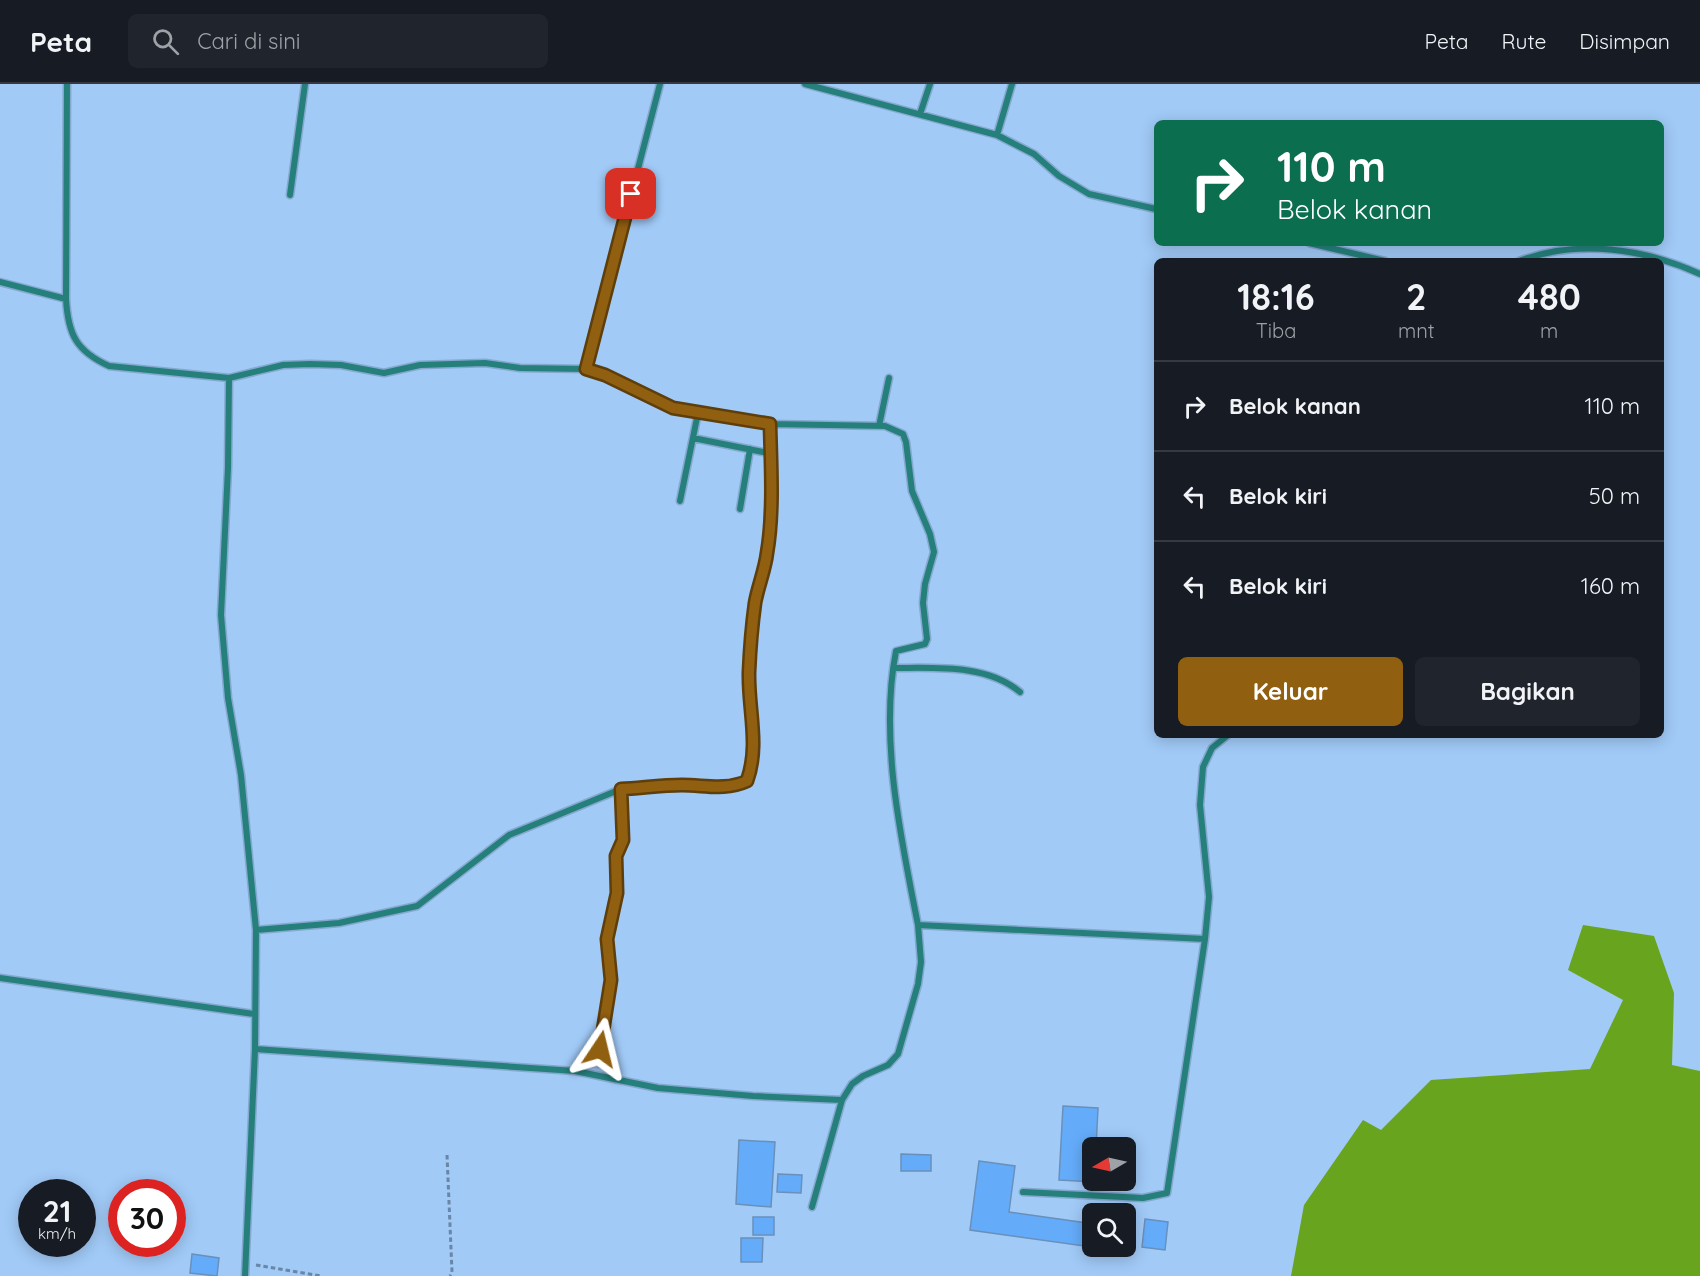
<!DOCTYPE html>
<html lang="id">
<head>
<meta charset="utf-8">
<style>
  body { margin:0; font-family:Quicksand,sans-serif; background:#20242c; color:#f1f3f6; height:100vh; display:flex; flex-direction:column; font-size:22px; white-space:nowrap }
  * { box-sizing:border-box; margin:0 }
  p { font-size:20px; color:#9ea1a6 }
  .icon { flex:none; width:33px; height:33px; fill:none; stroke:currentColor; stroke-width:2; stroke-linecap:round; stroke-linejoin:round }
  .map { position:relative; flex:1; overflow:hidden }
  .panel { position:absolute; left:1154px; top:174px; width:510px; height:480px; display:flex; flex-direction:column; background:#171b24; border-radius:9px; box-shadow:0 3px 15px #0003 }
  .panel>* { flex:none }
  .banner { position:absolute; left:1154px; top:36px; width:510px; height:126px; border-radius:9px; box-shadow:0 3px 15px #0003; background:#0b6e4f; color:#fff; overflow:hidden }
  .needle { width:39px; rotate:261deg }
  .controls { position:absolute; left:1082px; top:1053px; display:grid; gap:12px }
  .controls a { display:grid; place-items:center; width:54px; height:54px; border-radius:9px; background:#171b24; box-shadow:0 3px 15px #0003; font-size:30px }
  .speed { position:absolute; left:18px; top:1095px; display:flex; gap:12px; font-size:30px; font-weight:700; text-align:center }
  .speed>* { display:grid; place-content:center; width:78px; height:78px; border-radius:50%; background:#171b24; box-shadow:0 3px 15px #0003; line-height:1 }
  .speed small { font-size:15px; font-weight:400 }
  .speed .limit { border:9px solid #d22; background:#fff; color:#111 }
  .pin { position:absolute; display:grid; place-items:center; width:51px; height:51px; color:#fff; margin:-26px; border-radius:12px; box-shadow:0 3px 9px #0006 }
  .me { position:absolute; width:66px; margin:-33px; rotate:10deg; stroke-linejoin:round; filter:drop-shadow(0 0 4px #0008) }
  .turn { display:flex; align-items:center; gap:21px; height:126px; padding:0 24px; font-size:27px }
  .turn .icon { width:78px; height:78px; stroke-width:2.5 }
  .turn b { display:block; font-size:42px; line-height:51px }
  .eta { display:flex; justify-content:space-evenly; align-items:center; height:102px; text-align:center }
  .eta b { font-size:36px; font-weight:700; line-height:42px }
  .primary-button { display:flex; gap:12px; margin-top:auto; padding:12px 24px }
  .primary-button a { flex:1; height:69px; border-radius:9px; background:#915f10; color:#fff; font-size:24px; font-weight:700; line-height:69px; text-align:center }
  .primary-button a+a { background:#20242c; color:#f1f3f6 }
  ul { padding:0; list-style:none }
  li { display:flex; align-items:center; gap:18px; height:90px; padding:0 24px; border-top:2px solid #363941 }
  li div { flex:1 }
  li b { display:block; font-size:22px }
  li em { font-style:normal }
  header { display:flex; align-items:center; gap:36px; box-sizing:border-box; height:84px; padding:0 30px; background:#171b24; border-bottom:2px solid #363941 }
  header strong { font-size:28px }
  nav { display:flex; gap:33px; margin-inline-start:auto; font-size:21px }
  .search { width:420px; height:54px; background:#20242c; display:flex; align-items:center; gap:15px; box-sizing:border-box; padding:0 21px; border-radius:9px; color:#9ea1a6; font-size:22px }
  .map>svg:first-child { display:block }
</style>
</head>
<body>
<header>
<strong>Peta</strong>
<div class="search"><svg class="icon" aria-label="search" viewBox="0 0 24 24"><circle cx="10" cy="10" r="6"/><path d="M15 15l6 6"/></svg>Cari di sini</div>
<nav><a>Peta</a><a>Rute</a><a>Disimpan</a></nav>
</header>
<div class="map">
<svg width="1700" height="1192" viewBox="0 0 1700 1192">
  <rect width="100%" height="100%" fill="#a1caf7"/>
  <path fill="#68a41e" d="M1583,841L1654,852L1674,909L1672,981L1700,987V1192H1291L1304,1121L1363,1036L1381,1046L1431,996L1590,985L1623,916L1568,886Z"/>
  <path fill="#64acfa" stroke="#6990bb" stroke-width="1.5" d="M1063,1022L1098,1024L1096,1064H1092V1096L1094,1098L1059,1096Z
    M739,1056L775,1058L771,1123L736,1120Z
    M901,1070L931,1071V1087H901Z
    M979,1077L1015,1082L1009,1128L1087,1139L1084,1162L970,1146Z
    M778,1090L802,1091L801,1109L777,1108Z
    M753,1133H774V1151H753Z
    M1145,1135L1168,1138L1165,1166L1142,1163Z
    M1125,1139L1133,1140L1129,1167L1102,1163L1125,1162Z
    M741,1154H763L762,1178H741Z
    M192,1170L219,1174L217,1192L190,1189Z"/>
  <g fill="none" stroke-linecap="round" stroke-linejoin="round">
    <g stroke="#85a8cf" stroke-width="9">
      <path id="minor" d="M805,0L997,51L1034,70L1059,92L1089,110L1156,125
        M920,30L930,0
        M997,51L1012,0
        M290,111L305,0
        M1309,159L1385,177
        M1519,177C1578,155 1643,164 1700,190
        M0,198L66,215C68,250 76,267 109,282L229,294L228,384L221,531L228,614L241,691L256,846L255,965L245,1192
        M66,215L67,0
        M586,285L660,0
        M229,294L283,281L310,280L341,281L384,289L420,281L485,279L520,284L586,285L605,291L673,324L770,340L885,342L903,350L906,358L912,407L930,450L934,468L925,500L923,519L927,555L925,560L896,567C879,654 901,755 918,841
        M879,342L889,294
        M693,354L763,368
        M680,417L698,329
        M740,425L750,365
        M894,584C936,584 987,580 1020,608
        M256,846L339,839L417,822L509,751L621,705L684,701L715,704L736,702L746,697L752,676L754,656L749,590L751,561L755,518L767,469L770,340
        M0,894L254,930
        M255,965L575,987L658,1004L753,1012L842,1016L852,1000L863,992L888,981L898,970L918,900L921,878L918,841L1205,855L1209,813L1200,721L1203,683L1212,664L1228,651
        M600,965L611,896L607,855L617,809L616,772L623,756L621,705
        M1023,1108L1143,1114L1167,1109L1205,855
        M812,1123L842,1016"/>
    </g>
    <path stroke="#6986a6" stroke-width="3" stroke-dasharray="4.5 3" stroke-linecap="butt" d="M447,1071L452,1188L450,1192
      M256,1181L321,1192"/>
    <use href="#minor" stroke="#25807c" stroke-width="6"/>
  </g>
  <g fill="none" stroke-linecap="round" stroke-linejoin="round">
    <g stroke="#5e3e0a" stroke-width="15">
      <path id="route" d="M600,965L611,896L607,855L617,809L616,772L623,756L621,705C641,704 662,701 682,701C705,701 725,707 747,697C760,661 748,625 749,588C750,565 752,541 755,519C758,502 765,486 767,469C774,428 771,382 770,340L673,324L605,291L586,285L631,110"/>
    </g>
    <use href="#route" stroke="#915f10" stroke-width="10"/>
  </g>
</svg>
<div class="controls">
<a><svg class="needle" viewBox="-14 -14 28 28"><path d="M0-13l5 13h-10z" fill="#e53935"/><path d="M0 13l5-13h-10z" fill="#9ea1a6"/></svg></a>
<a><svg class="icon" aria-label="search" viewBox="0 0 24 24"><circle cx="10" cy="10" r="6"/><path d="M15 15l6 6"/></svg></a>
</div>
<div class="speed"><div>21<small>km/h</small></div><div class="limit">30</div></div>
<div class="pin" style="left:631px;top:110px;background:#d93025"><svg class="icon" aria-label="arrive" viewBox="0 0 24 24"><path d="M6 21V4h12l-3 4 3 4H6"/></svg></div>
<svg class="me" style="left:600px;top:965px" viewBox="-20 -20 40 40"><path d="M0-17L14 15 0 8-14 15z" fill="#915f10" stroke="#fff" stroke-width="4"/></svg>
<div class="banner">
<div class="turn"><svg class="icon" aria-label="right" viewBox="0 0 24 24"><path d="M7 20v-9h11M14 6l5 5-5 5"/></svg><div><b>110 m</b>Belok kanan</div></div>
</div>
<section class="panel">
<div class="eta">
<div><b>18:16</b><p>Tiba</p></div>
<div><b>2</b><p>mnt</p></div>
<div><b>480</b><p>m</p></div>
</div>
<ul>
<li><svg class="icon" aria-label="right" viewBox="0 0 24 24"><path d="M7 20v-9h11M14 6l5 5-5 5"/></svg><div><b>Belok kanan</b></div><em>110 m</em></li>
<li><svg class="icon" aria-label="left" viewBox="0 0 24 24"><path d="M17 20v-9H6M10 6l-5 5 5 5"/></svg><div><b>Belok kiri</b></div><em>50 m</em></li>
<li><svg class="icon" aria-label="left" viewBox="0 0 24 24"><path d="M17 20v-9H6M10 6l-5 5 5 5"/></svg><div><b>Belok kiri</b></div><em>160 m</em></li>
</ul>
<div class="primary-button"><a>Keluar</a><a>Bagikan</a></div>
</section>
</div>
</body>
</html>
